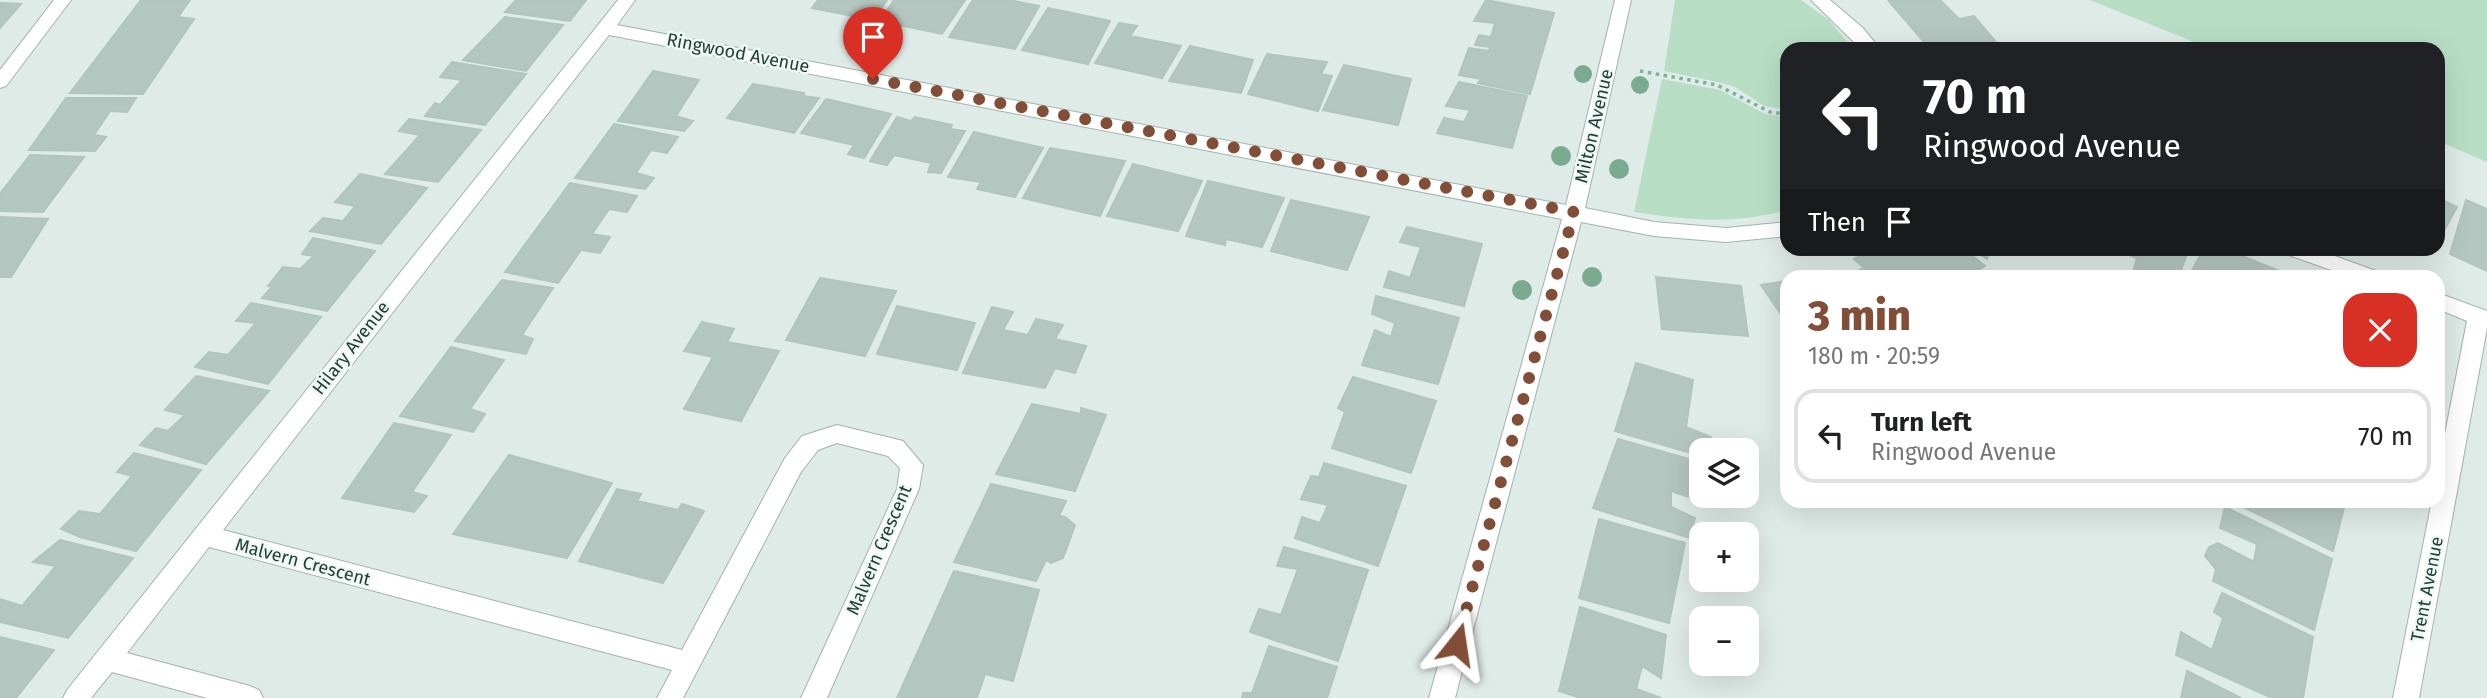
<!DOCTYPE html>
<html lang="en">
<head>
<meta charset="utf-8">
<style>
  body { margin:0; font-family:"Fira Sans",sans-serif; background:#f6f6f6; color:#202124; height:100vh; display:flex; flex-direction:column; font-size:26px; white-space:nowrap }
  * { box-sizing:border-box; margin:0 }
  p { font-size:23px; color:#757577 }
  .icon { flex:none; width:38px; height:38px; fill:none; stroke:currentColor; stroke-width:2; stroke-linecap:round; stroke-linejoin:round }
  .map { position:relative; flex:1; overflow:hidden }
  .details { position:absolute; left:1780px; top:270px; width:665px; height:238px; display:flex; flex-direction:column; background:#fff; border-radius:21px; box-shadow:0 7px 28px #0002 }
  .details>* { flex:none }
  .guide { position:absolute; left:1780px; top:42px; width:665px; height:214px; border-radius:21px; box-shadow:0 7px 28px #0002; background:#202124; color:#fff; overflow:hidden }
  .fabs { position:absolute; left:1689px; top:438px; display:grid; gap:14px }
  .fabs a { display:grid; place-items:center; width:70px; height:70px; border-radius:14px; background:#fff; box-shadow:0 7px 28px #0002; font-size:35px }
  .pin { position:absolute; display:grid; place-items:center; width:60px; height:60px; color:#fff; margin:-72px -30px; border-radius:50% 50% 50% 0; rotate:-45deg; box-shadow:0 0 7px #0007 }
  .pin .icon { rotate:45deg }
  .me { position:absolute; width:77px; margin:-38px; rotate:15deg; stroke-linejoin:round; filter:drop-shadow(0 0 5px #0008) }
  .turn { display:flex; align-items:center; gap:24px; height:147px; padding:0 28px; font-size:32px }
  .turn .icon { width:91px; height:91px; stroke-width:2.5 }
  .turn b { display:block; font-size:49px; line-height:60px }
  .then { display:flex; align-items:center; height:66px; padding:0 28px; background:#0003; gap:14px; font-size:26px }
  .round { display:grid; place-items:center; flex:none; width:74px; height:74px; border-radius:21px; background:#f6f6f6 }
  .overview { display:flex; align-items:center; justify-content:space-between; height:119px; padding:0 28px }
  h1 { font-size:42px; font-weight:800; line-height:52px; color:#824e37 }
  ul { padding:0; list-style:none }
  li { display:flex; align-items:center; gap:21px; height:94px; margin:0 14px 10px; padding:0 14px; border:4px solid #e0e0e0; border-radius:21px }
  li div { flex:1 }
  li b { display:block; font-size:26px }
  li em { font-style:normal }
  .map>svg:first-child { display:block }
</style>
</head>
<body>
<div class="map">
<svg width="2487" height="698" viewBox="0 0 2487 698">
  <rect width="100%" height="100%" fill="#dfebe7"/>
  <path fill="#b7dec4" d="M1675,0H1801L1829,20L1853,49H1787V110L1764,106L1735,87L1722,83L1664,71Z
    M2090,0H2487V162L2438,141V49H2211Z
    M1662,79L1720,90L1765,114L1787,117V210C1733,225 1688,220 1634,212Z"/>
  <path fill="#b4c6c0" stroke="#b1c5bf" stroke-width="2" d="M141,0H190L178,17L194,19L143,94L70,93Z
    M516,0H586L570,21L505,12Z
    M818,0H887L873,20L812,8Z
    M894,0H965L942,34L880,21Z
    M973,0H1009L1039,6L1015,49L949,37Z
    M1486,0L1554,13L1530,94L1478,83L1481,79L1459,75L1469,48L1489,51L1490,47L1475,45L1479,35L1491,37L1495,23L1474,21Z
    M1888,0H1940L1959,19L1974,16L2002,49H1930Z
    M0,3L21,4L0,28Z
    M1048,8L1110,21L1088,64L1022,50Z
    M505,17L563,25L526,71L463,60Z
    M1119,23L1137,26L1130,36L1181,46L1162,78L1095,63Z
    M1190,46L1253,60L1241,93L1169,81Z
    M1267,54L1327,62L1321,74L1332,76L1318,111L1248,94Z
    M452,62L526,74L485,125L425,116L435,103L440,105L462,80L440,77Z
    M1344,65L1411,79L1398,125L1323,110Z
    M653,71L699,80L676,116L693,121L684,131L618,121Z
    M1459,82L1527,96L1512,148L1437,133L1444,118L1464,122L1470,110L1446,106Z
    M753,84L804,93L803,96L819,98L794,133L727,118Z
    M66,98H136L127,112L110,111L94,135L106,137L95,151L29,150Z
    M826,99L891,114L864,158L848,154L854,145L801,133Z
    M897,117L911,121L915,117L952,125L950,129L965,131L941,173L928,172L931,163L894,155L887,165L870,161Z
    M409,119L481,130L438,182L385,174L420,135L399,131Z
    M614,124L678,137L667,153L651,150L636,173L654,178L645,189L575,178Z
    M974,132L1043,148L1015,197L977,189L981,182L948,177Z
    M1050,148L1125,161L1100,216L1023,198Z
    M30,155L84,157L43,212L0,211V194Z
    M1133,164L1202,181L1178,231L1107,216Z
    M360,174L427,188L381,244L310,231L323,218L343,221L355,206L335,202Z
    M1208,181L1284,198L1262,247L1226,239L1225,245L1186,236Z
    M570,183L637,196L627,212L609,209L592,234L610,237L600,253L581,250L558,283L505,272Z
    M2438,198L2457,207L2438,242Z
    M1291,200L1369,217L1347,270L1271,251Z
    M2466,200L2487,209V271L2450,254Z
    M0,217L48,219L11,277H0Z
    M1407,227L1482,244L1464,306L1384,287L1389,271L1410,278L1421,247L1400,242Z
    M313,238L375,251L327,311L262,298L272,287L268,286L283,267L300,269L314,256L302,254Z
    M1873,248H1963L1985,266L1969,276H1858L1854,273L1864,268L1854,259Z
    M1970,248H1990L1987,259Z
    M2113,248H2189L2179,276H2132L2137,258Z
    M2204,248H2222L2287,274L2286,276H2189Z
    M1841,271L1845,276H1809Z
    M1656,277L1741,286L1748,336L1662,329Z
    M820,278L896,291L865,356L786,340Z
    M502,280L553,288L522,335L533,339L526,354L455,341Z
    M1787,281V323L1761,285Z
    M1376,296L1459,318L1438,384L1362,365L1375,330L1391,337L1395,323L1372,314Z
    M251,303L321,317L268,384L195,367L209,352L228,355L256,323L236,321Z
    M897,306L975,323L957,370L877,354Z
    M992,307L1013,312L1003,330L1028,335L1036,319L1063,325L1055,339L1086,346L1075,373L1055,368L1045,388L963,373Z
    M702,322L734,329L727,342L779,351L741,421L684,409L713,357L684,351Z
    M451,347L504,360L470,409L485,414L473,432L400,416Z
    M1636,363L1693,380L1686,427L1711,437L1708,450H1701V456L1615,431Z
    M196,376L269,391L206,464L140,445L156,428L168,431L185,415L165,410Z
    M1353,377L1436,401L1411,473L1332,448L1345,412L1338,408Z
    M1032,404L1081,414V408L1106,415L1075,491L996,474Z
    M394,423L451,435L412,492L427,496L414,512L342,498Z
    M1618,439L1696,461L1692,498L1671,491V507L1695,518L1690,538L1593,508Z
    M134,453L201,470L136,551L80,537L61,529L79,511L100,514L132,476L117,472Z
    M509,455L612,483L567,558L453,534Z
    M1324,463L1406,486L1378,566L1295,538L1302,517L1320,523L1328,505L1301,499L1311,476L1319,477Z
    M991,484L1066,501L1059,516L1065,517L1075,525L1063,558L1051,563L1046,560L1036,581L954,562Z
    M617,489L641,494L637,501L678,510L682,504L704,511L663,583L579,561Z
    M2246,500H2346L2333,551L2245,508Z
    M2225,507L2332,559L2314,630L2213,581L2216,569L2205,556L2209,547L2218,543L2254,562L2257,544L2220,528Z
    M1599,519L1685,543L1669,623L1579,598Z
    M60,540L133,558L68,638L0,622V599L22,606L56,566L33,562Z
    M1284,547L1368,570L1338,661L1250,632L1259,609L1281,615L1298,569L1277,566Z
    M954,571L1039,590L1013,681L985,674L977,698H897Z
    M2222,593L2313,637L2303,698H2272L2176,655L2181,632L2212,650L2223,618L2214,612Z
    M1580,607L1666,635L1661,678L1642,666L1636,689L1661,698H1581L1559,691Z
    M0,637L54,650L16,698H0Z
    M1269,646L1337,667L1327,698H1242L1243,693H1252Z
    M2187,671L2241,698H2181Z"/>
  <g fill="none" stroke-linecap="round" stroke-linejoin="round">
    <g stroke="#a2b3af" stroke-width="2">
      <path id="minor" d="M54,0H71L6,86L0,88V70Z
        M618,0H635L617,25L1566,205L1615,0H1631L1585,208L1654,222L1726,228L1787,222V236L1726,242L1654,236L1581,222L1455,698H1429L1562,219L609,35L223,530L682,650L785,458L802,436L837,425L895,439L903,441L923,465L919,489L827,698H801L897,489L900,468L888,456L837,443L818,450L801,472L683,698H657L672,670L209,547L127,653L250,686L259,690L263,698H207L112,672L91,698H63L67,690Z
        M1811,0H1830L1863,28L1880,49H1861Z
        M2280,248H2313L2376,271L2379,276H2348L2283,253Z
        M2438,293L2487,311V328L2419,698H2393L2432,500H2438V470L2467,321L2438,309Z"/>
    </g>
    <path stroke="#7eb1a5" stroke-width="3.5" stroke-dasharray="3.5 4.5" stroke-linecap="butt" d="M1640,71L1717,85L1770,112L1787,114"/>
    <use href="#minor" fill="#fff" fill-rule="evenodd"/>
  </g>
  <g fill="#7aab91">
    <circle cx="1583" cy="74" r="9"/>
    <circle cx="1640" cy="85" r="9"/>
    <circle cx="1561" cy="156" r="10"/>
    <circle cx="1619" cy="169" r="10"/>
    <circle cx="1592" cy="277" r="10"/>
    <circle cx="1522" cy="290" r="10"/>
  </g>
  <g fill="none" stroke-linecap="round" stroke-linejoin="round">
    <path stroke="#824e37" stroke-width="12" stroke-dasharray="0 21.6" d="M873,79L1574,212L1457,644"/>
  </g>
  <g text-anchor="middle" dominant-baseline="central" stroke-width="5" stroke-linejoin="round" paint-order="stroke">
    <g font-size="18" fill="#1f3c37" stroke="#f0f8f4">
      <text transform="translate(738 53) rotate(11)">Ringwood Avenue</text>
      <text transform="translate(1594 126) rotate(-77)">Milton Avenue</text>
      <text transform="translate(351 348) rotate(-52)">Hilary Avenue</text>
      <text transform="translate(879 550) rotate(-67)">Malvern Crescent</text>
      <text transform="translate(303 562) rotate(15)">Malvern Crescent</text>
      <text transform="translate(2427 589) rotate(-79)">Trent Avenue</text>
    </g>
  </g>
</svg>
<div class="fabs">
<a><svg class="icon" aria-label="layers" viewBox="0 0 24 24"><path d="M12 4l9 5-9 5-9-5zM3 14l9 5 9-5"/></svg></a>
<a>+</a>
<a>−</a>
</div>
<div class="pin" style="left:873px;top:79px;background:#d93025"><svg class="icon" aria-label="arrive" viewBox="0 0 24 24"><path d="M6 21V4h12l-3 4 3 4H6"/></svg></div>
<svg class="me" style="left:1457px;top:644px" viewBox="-20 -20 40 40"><path d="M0-17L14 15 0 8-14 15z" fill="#824e37" stroke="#fff" stroke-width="4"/></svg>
<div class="guide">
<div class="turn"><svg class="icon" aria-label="left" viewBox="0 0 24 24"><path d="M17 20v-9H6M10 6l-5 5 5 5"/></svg><div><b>70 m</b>Ringwood Avenue</div></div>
<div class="then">Then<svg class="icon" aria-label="arrive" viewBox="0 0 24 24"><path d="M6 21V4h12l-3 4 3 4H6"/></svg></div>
</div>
<section class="details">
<div class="overview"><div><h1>3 min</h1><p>180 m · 20:59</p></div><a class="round" style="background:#d93025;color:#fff"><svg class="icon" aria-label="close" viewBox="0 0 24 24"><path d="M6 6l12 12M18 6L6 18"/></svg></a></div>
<ul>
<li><svg class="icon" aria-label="left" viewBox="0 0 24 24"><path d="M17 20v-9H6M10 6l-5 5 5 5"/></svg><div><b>Turn left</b><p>Ringwood Avenue</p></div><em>70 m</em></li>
</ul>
</section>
</div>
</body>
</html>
